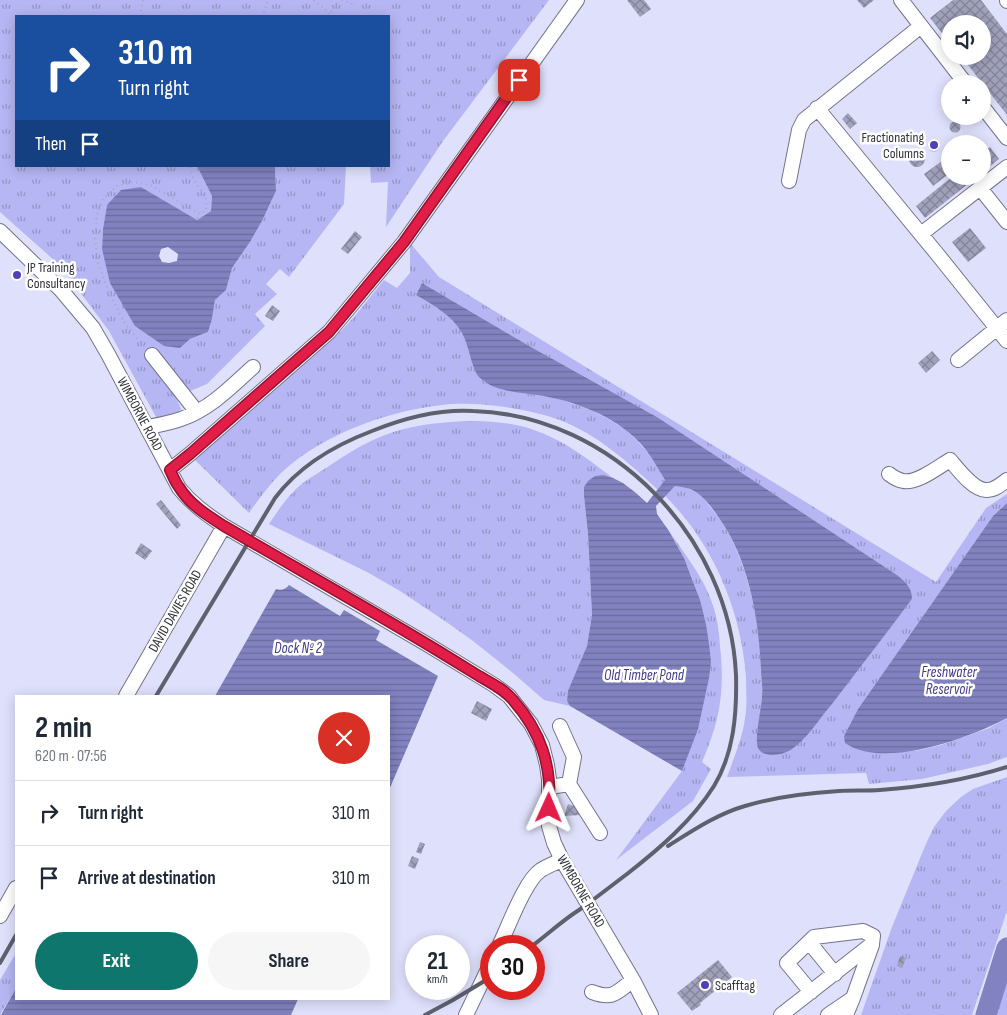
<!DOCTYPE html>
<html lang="en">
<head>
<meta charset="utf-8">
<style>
  body { margin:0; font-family:"Sofia Sans Condensed",sans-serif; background:#f6f6f7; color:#1f2937; height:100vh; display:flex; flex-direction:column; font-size:19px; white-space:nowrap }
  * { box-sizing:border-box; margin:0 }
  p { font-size:16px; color:#747a83 }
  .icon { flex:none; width:28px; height:28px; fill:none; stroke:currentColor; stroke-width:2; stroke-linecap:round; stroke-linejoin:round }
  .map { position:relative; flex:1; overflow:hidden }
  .panel { position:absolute; left:15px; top:695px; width:375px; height:305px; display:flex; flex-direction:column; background:#fff; border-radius:0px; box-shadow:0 2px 12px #0003 }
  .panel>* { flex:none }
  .guide { position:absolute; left:15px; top:15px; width:375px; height:152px; border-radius:0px; box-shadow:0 2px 12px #0003; background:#1a4fa0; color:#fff; overflow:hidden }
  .controls { position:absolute; left:941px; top:15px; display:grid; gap:10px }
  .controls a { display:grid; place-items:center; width:50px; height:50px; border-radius:50%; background:#fff; box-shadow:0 2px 12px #0003; font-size:25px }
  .speed { position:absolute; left:405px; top:935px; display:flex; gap:10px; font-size:25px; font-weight:700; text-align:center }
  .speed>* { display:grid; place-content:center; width:65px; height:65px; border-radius:50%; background:#fff; box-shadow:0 2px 12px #0003; line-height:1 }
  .speed small { font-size:12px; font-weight:400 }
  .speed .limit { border:8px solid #d22; background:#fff; color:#111 }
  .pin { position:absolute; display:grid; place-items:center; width:42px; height:42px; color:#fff; margin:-21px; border-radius:10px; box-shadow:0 2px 8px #0006 }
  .me { position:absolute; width:55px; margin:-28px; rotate:1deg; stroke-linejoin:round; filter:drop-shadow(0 0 4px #0008) }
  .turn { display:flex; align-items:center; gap:18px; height:105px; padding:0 20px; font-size:22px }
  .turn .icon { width:65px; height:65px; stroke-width:2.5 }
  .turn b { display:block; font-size:35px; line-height:42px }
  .then { display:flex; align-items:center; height:48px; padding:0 20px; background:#0003; gap:10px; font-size:19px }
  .round { display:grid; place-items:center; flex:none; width:52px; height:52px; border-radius:26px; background:#f6f6f7 }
  .headline { display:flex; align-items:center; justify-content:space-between; height:85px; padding:0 20px }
  h1 { font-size:30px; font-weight:700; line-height:38px }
  .button { display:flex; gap:10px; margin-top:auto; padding:10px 20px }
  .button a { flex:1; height:58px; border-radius:30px; background:#0f766e; color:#fff; font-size:20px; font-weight:700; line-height:58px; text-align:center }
  .button a+a { background:#f6f6f7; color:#1f2937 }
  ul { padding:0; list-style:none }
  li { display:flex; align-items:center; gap:15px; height:65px; padding:0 20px; border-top:1px solid #e0e1e3 }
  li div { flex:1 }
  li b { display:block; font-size:19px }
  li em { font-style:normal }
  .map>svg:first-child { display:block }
</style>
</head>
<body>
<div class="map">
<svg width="1007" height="1015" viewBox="0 0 1007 1015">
  <defs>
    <pattern id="grass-tufts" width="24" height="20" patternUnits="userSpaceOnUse" patternTransform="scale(1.25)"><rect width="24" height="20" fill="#b5b6f3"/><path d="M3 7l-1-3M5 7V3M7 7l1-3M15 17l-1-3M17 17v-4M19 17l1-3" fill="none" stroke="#9494c6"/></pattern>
    <pattern id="water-rules" width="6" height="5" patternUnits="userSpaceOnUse" patternTransform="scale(1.25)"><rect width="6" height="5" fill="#8182bf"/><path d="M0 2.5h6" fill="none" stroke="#6a6b9c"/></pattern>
    <pattern id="building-cross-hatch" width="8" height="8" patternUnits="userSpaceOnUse" patternTransform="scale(1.25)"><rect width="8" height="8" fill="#a0a1bb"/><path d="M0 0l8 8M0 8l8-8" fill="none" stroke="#838499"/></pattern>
  </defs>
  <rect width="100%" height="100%" fill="#dfe1fc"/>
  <path fill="url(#grass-tufts)" d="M0,0H549L443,141L386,227L388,182L371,183L370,166H389V16H16V166H197L212,196L211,211L196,220L141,187L107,205L103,229L102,249L180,348L190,339L208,332L212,319L215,300L226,290L232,268L250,242L262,221L276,191L275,166H346L344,204L289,277L280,269L266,284L277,294L255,314L265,326L207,384L176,397L181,409C173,417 167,417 156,417L109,331L71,280L55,261L0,212Z
    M410,243L439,277L936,582L986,508L1007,494V503L993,516L858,709L844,736L916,751L941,745L989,728L1007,718V757L988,764L922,779L869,784L866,773L727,777C735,755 744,734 746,711C747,700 746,688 746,677C741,610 713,543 665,496L675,486C682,487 691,488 697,492C703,496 707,503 712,509C750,554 763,635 762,693C762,708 759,724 757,739L803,740L860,668L912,599L897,575L657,417L531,347L422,283L416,295L447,314L455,322L463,334L470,351L489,385C511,391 533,393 554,398C585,406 620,420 641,445C651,455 658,468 665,480L658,490C628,462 598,435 560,420C530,409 483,402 451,404C393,409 326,432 282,472C269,485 259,499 249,513L194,459L303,365L340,332L354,317L384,280L397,288L410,273Z
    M466,421C488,421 512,422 534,430C564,440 589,460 613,478L604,475L584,496L588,534L592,615L587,646L567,701L570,706L544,700L513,673L473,641L445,621L400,591L367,572L269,524C277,512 285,500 295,490C304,481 315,475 326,468C351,451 375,436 404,429C424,424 445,422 466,421Z
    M669,531C684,553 702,575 711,600C717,615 719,630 720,646C725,691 720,721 702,762L711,769L693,801L616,860L682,771L706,624C700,602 694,580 684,559C680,550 674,540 669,531Z
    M1007,777V911L972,1015H861L892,927L925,846L934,827L946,811L961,797L973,789Z
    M16,953V988L0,1015V980Z
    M1007,981V1015H997Z"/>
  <path fill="url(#water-rules)" fill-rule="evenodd" d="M197,166H275L276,191L262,221L250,242L232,268L226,290L215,300L212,319L208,332L190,339L180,348L164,346L135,326L110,283L102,249L103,229L107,205L121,190L141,187L197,220L211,211L212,196ZM168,247L178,254L177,261L169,263L162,262L159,256L161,249Z
    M422,283L531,347L657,417L897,575C905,582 912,587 912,599C886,634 859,669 832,704C819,719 808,738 792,749C784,755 763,759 758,748C754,739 762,707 762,695C763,687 761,677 761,669C759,623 750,567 725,527C718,516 707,499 696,492C691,488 681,487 675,486L656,506L657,514L669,531L684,558L689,571L700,600L706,624L709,644L711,662L709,678L698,729L682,771L570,706L567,701L568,691L587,646L592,615L588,534L584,496V487L588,481L595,476L604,475L613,478L623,483L636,493L647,503L665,480C657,467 650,453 639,442C613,415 574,401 538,395C524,393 497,391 487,383C484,381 480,378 478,376C471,366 469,345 462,333C452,315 434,306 416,295Z
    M1007,503V718C969,738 883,770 845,743L844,736L858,709L993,516Z
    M289,585L340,616L344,610L380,631L376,640L438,676L389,790V696H215L276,589C281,591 286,589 289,585Z
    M16,988V999H298L291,1015H1Z"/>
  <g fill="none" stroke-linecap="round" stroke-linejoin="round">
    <path stroke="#8182bf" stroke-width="21" d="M986,1015L1007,948"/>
  </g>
  <path fill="url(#building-cross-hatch)" d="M627,0H644L651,9L640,17Z
    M857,0H874L864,8Z
    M953,0H981L1007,34V115L961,56H982V24H950V43L930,18Z
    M848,113L857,123L850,129L842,119Z
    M949.5 127a5.5 5.5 0 1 1 11 0a5.5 5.5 0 1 1-11 0Z
    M964,135L971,144H954Z
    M928.5 146a5.5 5.5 0 1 1 11 0a5.5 5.5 0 1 1-11 0Z
    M990,147L999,159L982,173V153Z
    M909 159a8 8 0 1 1 16 0a8 8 0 1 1-16 0Z
    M942,161L950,173L933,186L924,174Z
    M953,176H978L925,218L916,206Z
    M970,228L986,248L968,262L952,242Z
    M355,231L362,237L348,254L341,249Z
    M272,305L280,311L273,321L265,316Z
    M932,351L940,360L926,373L918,363Z
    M161,500L181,525L177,529L156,504Z
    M141,543L152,551L145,560L135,553Z
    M477,701L492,709L486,721L471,713Z
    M568,804L583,809L580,815L564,816Z
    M420,842L425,844L421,854L416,852Z
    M412,856L419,859L415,869L408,866Z
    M900,956L906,958L902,968L897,966Z
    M718,960L732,977L700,1003L701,1005L692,1011L677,993Z"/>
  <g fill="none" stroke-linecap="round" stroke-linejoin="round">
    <g stroke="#73748c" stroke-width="16">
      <path id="minor" d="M901,0L966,84
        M1007,0V1
        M982,106L1007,138
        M817,108L938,255L1007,341
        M789,181L799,130L804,120L921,26
        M980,188L1007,222
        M0,231L61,290L93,328L108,354L179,488C192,504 206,514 224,526L425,643L494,685L509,696L531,724L542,745L547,765L549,779V826L554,843L562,860L633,980L651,1015
        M921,234L1007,167
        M152,355L197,412
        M958,360L1007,320
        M147,427C158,425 170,423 181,419C210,409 231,387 253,367
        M170,470L190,454L329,332L404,242L577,0
        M889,474C893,477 898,480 903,481C917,484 938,467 950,460C958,469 973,490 986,490C994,491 1001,484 1007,480
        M126,696L224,526
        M560,726L574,757L569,784
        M550,787L569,784L600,833
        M0,916L16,888
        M809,942L835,974
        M499,946C508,928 525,880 541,870C547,866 555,863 562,860
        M592,992C613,1000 616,993 633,980
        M466,1015L491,963
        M781,1015L872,944L873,936L863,931L814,937L787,963L811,992
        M828,1015L853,998
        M846,1015L853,998L872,945"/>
    </g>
    <path stroke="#a5a7bc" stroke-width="2" stroke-dasharray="1 4" stroke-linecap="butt" d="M314,0L330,14
      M342,0L355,5
      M140,16L143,0
      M260,16L264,12L268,0
      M328,16L339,0
      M144,346L125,324L109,292L98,264L95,238L97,215L103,199L117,186L133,182L150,185L200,214L206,210C209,196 199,190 194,179C192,175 191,170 190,166"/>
    <use href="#minor" stroke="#fff" stroke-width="14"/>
    <path stroke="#5f606e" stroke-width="4" d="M156,696L275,498C299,466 335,445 372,431C404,418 438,409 473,411C612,415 730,538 736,675C737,713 734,753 714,786C692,821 659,849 627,874C611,886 596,898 579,910C563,920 548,934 532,946
      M668,846C692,831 717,814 745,806C775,797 807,793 839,791C852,790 866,791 880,790C923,787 966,780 1007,767
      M0,963L16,935
      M425,1015L453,1000L491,977"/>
  </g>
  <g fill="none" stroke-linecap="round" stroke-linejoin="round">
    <g stroke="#92132f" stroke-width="12">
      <path id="route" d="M519,80L404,242L329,332L190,454L170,470C173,476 175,482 179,487C190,505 207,515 224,526C296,568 369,609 440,652C453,660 466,668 479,676C491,683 504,689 513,700C541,732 552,765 549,808"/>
    </g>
    <use href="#route" stroke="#e11d48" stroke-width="9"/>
  </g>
  <g fill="#503fb6" stroke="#fff" stroke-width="2">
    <circle cx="934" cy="145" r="5"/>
    <circle cx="17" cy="275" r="5"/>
    <circle cx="705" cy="985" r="5"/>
  </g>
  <g text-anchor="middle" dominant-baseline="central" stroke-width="5" stroke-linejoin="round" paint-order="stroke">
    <g font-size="14" fill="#30303a" stroke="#fff" text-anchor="start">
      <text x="924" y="137" text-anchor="end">Fractionating<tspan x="924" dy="16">Columns</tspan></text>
      <text x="27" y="267">JP Training<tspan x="27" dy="16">Consultancy</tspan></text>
      <text x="715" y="985">Scafftag</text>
    </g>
    <g font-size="14" fill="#30303a" stroke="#fff">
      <text transform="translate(140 414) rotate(62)">WIMBORNE ROAD</text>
      <text transform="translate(175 611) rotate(-60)">DAVID DAVIES ROAD</text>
      <text transform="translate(581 891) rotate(60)">WIMBORNE ROAD</text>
    </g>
    <g font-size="15" font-style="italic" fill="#413b86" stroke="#fff">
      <text x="298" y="648">Dock Nº 2</text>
      <text x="949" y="672">Freshwater<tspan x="949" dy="17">Reservoir</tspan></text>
      <text x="644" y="675">Old Timber Pond</text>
    </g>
  </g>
</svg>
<div class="controls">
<a><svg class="icon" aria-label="sound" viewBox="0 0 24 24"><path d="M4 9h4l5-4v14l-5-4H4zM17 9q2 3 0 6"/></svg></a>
<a>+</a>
<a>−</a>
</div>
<div class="speed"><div>21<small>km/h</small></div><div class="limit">30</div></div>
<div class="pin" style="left:519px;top:80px;background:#d93025"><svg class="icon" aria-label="arrive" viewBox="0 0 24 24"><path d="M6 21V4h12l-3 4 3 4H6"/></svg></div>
<svg class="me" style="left:549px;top:808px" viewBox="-20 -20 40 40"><path d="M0-17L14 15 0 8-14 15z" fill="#e11d48" stroke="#fff" stroke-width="4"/></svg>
<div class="guide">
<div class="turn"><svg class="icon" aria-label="right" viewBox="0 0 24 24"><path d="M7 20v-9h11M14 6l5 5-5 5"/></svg><div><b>310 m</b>Turn right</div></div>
<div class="then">Then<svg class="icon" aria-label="arrive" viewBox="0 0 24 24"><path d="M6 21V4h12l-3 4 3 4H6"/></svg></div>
</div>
<section class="panel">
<div class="headline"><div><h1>2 min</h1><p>620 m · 07:56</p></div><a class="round" style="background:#d93025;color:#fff"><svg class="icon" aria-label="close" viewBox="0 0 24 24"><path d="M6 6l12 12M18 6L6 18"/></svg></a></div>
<ul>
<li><svg class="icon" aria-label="right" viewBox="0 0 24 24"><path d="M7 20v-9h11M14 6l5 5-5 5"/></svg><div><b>Turn right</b></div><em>310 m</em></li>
<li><svg class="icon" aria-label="arrive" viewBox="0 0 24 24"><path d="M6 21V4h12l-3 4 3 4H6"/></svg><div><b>Arrive at destination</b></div><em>310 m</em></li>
</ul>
<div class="button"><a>Exit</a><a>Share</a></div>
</section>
</div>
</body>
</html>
